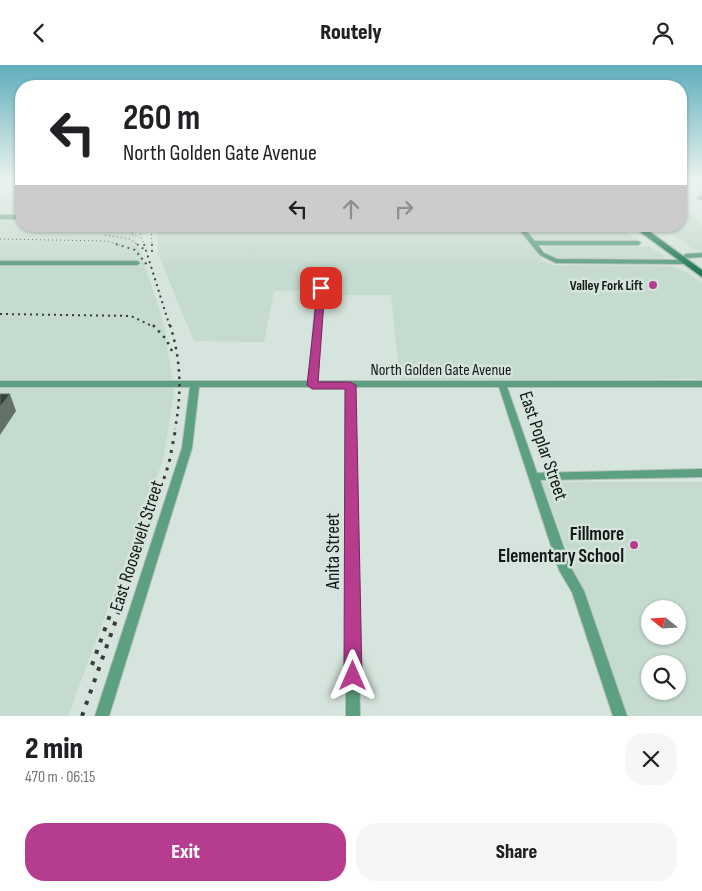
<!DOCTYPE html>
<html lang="en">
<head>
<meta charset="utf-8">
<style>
  body { margin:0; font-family:"Sofia Sans Condensed",sans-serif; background:#f6f6f6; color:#202124; height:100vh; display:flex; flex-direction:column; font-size:19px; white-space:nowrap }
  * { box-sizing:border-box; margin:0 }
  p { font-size:16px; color:#757577 }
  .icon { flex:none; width:28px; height:28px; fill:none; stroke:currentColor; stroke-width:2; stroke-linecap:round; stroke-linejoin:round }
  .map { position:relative; height:651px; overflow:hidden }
  .panel { display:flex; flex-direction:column; background:#fff; flex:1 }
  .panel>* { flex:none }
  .guide { position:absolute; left:15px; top:15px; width:672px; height:152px; border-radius:20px; box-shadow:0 1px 4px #0004; background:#fff; color:#202124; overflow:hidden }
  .needle { width:32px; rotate:288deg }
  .controls { position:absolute; left:641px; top:535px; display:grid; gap:10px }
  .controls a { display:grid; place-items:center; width:45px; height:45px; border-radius:50%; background:#fff; box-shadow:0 1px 4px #0004; font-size:25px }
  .pin { position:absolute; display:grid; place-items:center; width:42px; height:42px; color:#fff; margin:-21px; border-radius:10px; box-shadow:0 2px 8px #0006 }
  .me { position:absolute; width:55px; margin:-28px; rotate:0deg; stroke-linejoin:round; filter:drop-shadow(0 0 4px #0008) }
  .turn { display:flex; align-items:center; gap:18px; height:105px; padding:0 25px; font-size:22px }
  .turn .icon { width:65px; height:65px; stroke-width:2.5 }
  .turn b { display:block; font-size:35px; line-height:42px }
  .lanes { display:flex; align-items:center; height:48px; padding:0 25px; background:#0003; justify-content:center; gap:25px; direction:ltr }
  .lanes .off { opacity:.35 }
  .round { display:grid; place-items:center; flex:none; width:52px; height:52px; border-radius:20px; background:#f6f6f6 }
  .summary { display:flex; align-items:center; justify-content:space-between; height:85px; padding:0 25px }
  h1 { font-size:30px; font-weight:800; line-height:38px }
  .button { display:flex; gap:10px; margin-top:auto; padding:10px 25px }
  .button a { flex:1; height:58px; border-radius:20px; background:#b63c8f; color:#fff; font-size:20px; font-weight:800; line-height:58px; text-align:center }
  .button a+a { background:#f6f6f6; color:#202124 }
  header { display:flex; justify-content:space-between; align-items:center; height:65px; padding:0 25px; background:#fff; font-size:22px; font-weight:800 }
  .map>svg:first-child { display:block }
</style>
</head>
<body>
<header><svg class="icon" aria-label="back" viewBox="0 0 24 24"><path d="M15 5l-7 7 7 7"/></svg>Routely<svg class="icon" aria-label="person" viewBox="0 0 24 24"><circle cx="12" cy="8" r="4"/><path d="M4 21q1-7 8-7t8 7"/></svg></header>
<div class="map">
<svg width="702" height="651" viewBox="0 0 702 651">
  <rect width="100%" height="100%" fill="#d5e4dc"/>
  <path fill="#c5dbcf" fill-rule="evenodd" d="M0,121L21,122V150H0Z
    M681,142L702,159V187L692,184L664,161H681Z
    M0,154H21V161H132L164,259L174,328L163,395L68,651H0Z
    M157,161H515L543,196L553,200L671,201L686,207L702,218V316L697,314L400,316L391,230H327L312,225L274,226L264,277L194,276L158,189Z
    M524,161H615L641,176H538Z
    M542,181H649L665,191L662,194L556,193L549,189Z
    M542,417H702V651H627ZM650,544H678V571H650ZM650,599H678V626H650Z"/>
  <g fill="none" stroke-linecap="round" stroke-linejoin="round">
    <g stroke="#b2bfb8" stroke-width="2">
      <path id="street" d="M702,131V135L697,133L698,132Z
        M0,150H21V154H0Z
        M516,161H522L535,176H638L641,178L638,180H538L544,188L557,194L686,195L689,197L686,199L556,198L540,190Z
        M702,188V192L686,193L683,191L686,189Z
        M0,196H137L140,198L137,200H0Z
        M326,215L329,217L322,227L318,316H702V322H507L537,408L702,404V412L540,415L571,503L584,526L627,651H613L572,527L559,505L499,322H354L360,651H346V322H199L192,383L109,651H95L182,383L190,322H0V316H309L316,227L324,216Z"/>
    </g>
    <g stroke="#b2bfb8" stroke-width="3">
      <path id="secondary" d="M632,161H642L702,205V212Z"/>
    </g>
    <g stroke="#b2bfb8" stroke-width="3">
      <path id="highway" d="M0,115H21V117H0Z"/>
    </g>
    <use href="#street" fill="#5d9f81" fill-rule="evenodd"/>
    <use href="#secondary" fill="#217b58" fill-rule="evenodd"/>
    <use href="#highway" fill="#00432d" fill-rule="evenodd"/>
    <path stroke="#383f3b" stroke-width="1" stroke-dasharray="1 3" stroke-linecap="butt" d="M138,161L144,180
      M151,161L152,180
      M69,163C94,162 122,157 142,175
      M105,170L130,174L138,180
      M0,174L107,176L120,180"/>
    <path stroke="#383f3b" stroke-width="2" stroke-dasharray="2 4" stroke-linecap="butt" d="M116,179L135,185L148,201
      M137,179L145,185
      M144,179L170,262
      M152,179V189
      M0,249L131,251L154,262"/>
    <path stroke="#383f3b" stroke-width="2.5" stroke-dasharray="2.5 5" stroke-linecap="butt" d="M153,260L166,274L173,288
      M170,260C181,295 182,327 175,364"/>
    <path stroke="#383f3b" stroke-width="3" stroke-dasharray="3 6" stroke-linecap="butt" d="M139,491L169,398L176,362"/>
    <path stroke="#383f3b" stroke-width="4" stroke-dasharray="4 8" stroke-linecap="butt" d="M92,600L120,522
      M82,651L139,490"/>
  </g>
  <path fill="#64716b" d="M10,329L16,346L0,370V342Z"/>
  <path fill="#34403a" stroke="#64716b" d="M0,329H10L0,342Z"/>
  <linearGradient id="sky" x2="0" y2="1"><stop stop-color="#5faebc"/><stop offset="0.56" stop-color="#ecf3ef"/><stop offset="1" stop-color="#ecf3ef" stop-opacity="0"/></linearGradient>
  <rect width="702" height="206" fill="url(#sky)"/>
  <path fill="#b63c8f" stroke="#76275d" d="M318,221L325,223L318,317H350L356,320L362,611L359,617L353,620L346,617L344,611L345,324H312L307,320Z"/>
  <g fill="#b63c8f" stroke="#d5e4dc" stroke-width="2">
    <circle cx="653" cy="220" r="5"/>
    <circle cx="634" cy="480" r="5"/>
  </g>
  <g text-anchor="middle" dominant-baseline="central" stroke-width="5" stroke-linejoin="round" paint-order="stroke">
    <g font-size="14" font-weight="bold" fill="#141916" stroke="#d5e4dc" text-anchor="end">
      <text x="643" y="220">Valley Fork Lift</text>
    </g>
    <g font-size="16" fill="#141916" stroke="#d5e4dc">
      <text x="441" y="305">North Golden Gate Avenue</text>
    </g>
    <g font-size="19" fill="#141916" stroke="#d5e4dc">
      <text transform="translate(543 381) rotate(71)">East Poplar Street</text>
      <text transform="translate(137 481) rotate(-72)">East Roosevelt Street</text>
      <text transform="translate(333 486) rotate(-90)">Anita Street</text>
    </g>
    <g font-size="19" font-weight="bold" fill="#141916" stroke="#d5e4dc" text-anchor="end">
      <text x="624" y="469">Fillmore<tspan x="624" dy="22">Elementary School</tspan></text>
    </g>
  </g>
</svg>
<div class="controls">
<a><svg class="needle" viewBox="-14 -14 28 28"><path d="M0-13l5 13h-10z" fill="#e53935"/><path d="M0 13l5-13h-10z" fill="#757577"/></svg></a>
<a><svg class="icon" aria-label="search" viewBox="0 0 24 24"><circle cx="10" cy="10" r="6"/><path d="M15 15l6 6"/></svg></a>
</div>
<div class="pin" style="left:321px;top:223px;background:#d93025"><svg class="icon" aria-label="arrive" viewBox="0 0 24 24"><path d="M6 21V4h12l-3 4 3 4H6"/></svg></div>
<svg class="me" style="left:353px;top:611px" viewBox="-20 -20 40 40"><path d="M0-17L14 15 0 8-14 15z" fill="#b63c8f" stroke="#fff" stroke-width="4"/></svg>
<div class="guide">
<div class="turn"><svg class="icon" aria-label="left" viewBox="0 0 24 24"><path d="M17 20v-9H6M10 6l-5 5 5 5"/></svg><div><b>260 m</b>North Golden Gate Avenue</div></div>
<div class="lanes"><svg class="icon" aria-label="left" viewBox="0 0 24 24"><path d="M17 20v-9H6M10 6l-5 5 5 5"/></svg><svg class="icon off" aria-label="ahead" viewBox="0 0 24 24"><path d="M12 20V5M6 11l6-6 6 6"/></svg><svg class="icon off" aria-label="right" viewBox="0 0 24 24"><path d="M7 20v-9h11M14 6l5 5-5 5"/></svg></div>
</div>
</div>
<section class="panel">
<div class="summary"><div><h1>2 min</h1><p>470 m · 06:15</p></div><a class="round"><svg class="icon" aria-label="close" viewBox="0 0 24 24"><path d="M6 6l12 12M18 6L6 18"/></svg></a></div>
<div class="button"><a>Exit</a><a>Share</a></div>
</section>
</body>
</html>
